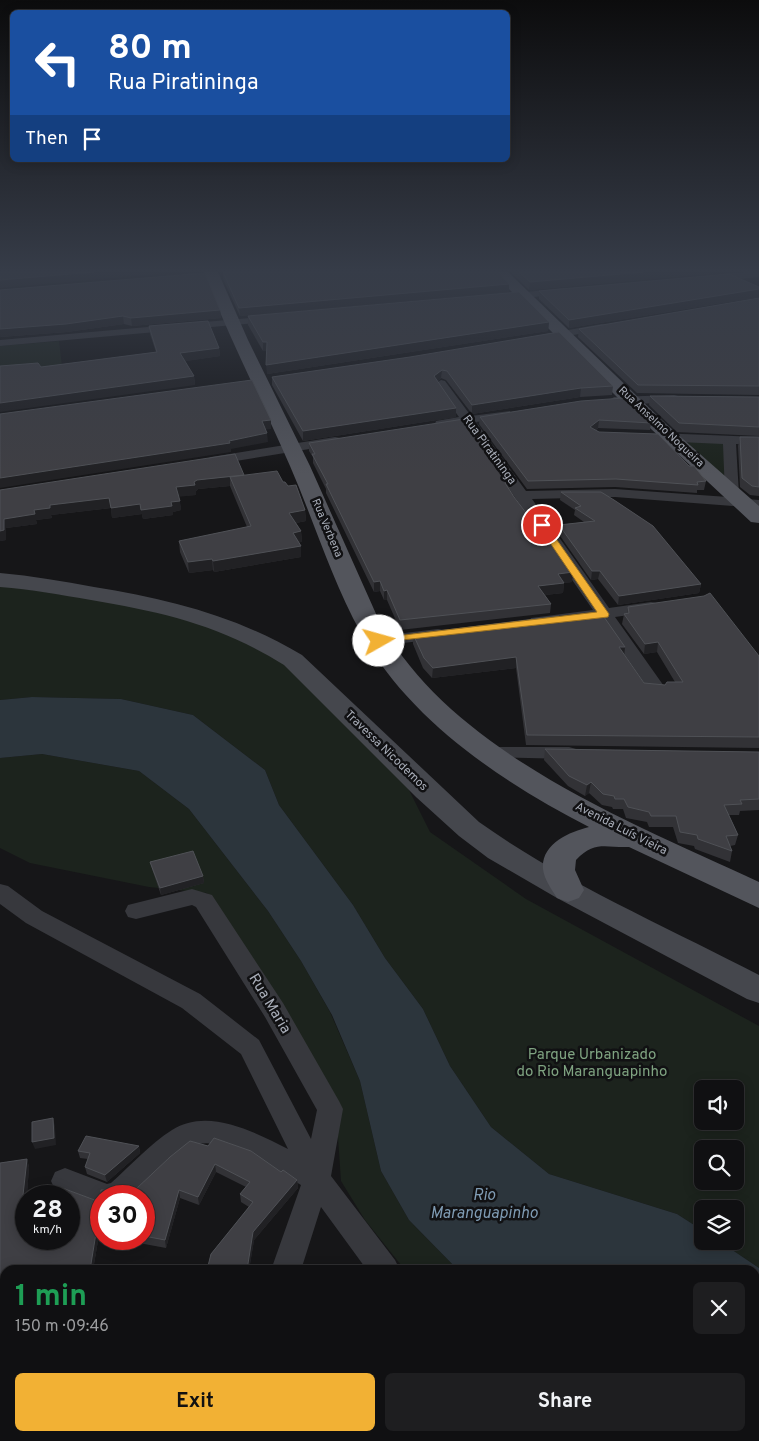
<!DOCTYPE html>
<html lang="en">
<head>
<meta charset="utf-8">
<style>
  body { margin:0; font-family:Overpass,sans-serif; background:#1e1e20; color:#f1f3f6; height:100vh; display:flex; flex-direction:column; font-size:19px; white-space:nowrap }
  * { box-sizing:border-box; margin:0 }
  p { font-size:16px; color:#9c9d9f }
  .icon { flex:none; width:28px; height:28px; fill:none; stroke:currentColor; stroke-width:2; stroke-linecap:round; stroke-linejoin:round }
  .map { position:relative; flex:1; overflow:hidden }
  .drawer { position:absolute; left:0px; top:1265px; width:760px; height:176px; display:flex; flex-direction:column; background:#101012; border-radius:15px 15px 0 0; box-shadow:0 2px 12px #0003,0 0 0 1px #303032 }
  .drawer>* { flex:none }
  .hud { position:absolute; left:10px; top:10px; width:500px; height:152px; border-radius:8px; box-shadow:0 2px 12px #0003,0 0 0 1px #303032; background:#1a4fa0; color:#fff; overflow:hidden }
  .tools { position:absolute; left:694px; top:1080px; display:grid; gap:10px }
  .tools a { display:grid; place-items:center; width:50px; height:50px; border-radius:8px; background:#101012; box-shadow:0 2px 12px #0003,0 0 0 1px #303032; font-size:25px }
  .speed { position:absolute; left:15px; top:1185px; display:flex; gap:10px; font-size:25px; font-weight:700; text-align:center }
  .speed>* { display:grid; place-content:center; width:65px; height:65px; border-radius:50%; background:#101012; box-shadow:0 2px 12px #0003,0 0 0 1px #303032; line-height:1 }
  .speed small { font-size:12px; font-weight:400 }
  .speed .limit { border:8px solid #d22; background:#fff; color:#111 }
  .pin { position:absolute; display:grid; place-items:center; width:42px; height:42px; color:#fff; margin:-21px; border:2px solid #fff; border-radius:50%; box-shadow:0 1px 5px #0007 }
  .me { position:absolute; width:55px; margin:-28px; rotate:83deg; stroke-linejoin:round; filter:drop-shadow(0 0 4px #0008) }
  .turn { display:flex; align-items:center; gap:18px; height:105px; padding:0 15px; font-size:22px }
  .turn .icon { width:65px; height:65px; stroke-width:2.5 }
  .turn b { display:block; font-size:35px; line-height:42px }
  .then { display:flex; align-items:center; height:48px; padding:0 15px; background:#0003; gap:10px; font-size:19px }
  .round { display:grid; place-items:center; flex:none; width:52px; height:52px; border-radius:8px; background:#1e1e20 }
  .headline { display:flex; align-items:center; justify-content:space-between; height:85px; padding:0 15px }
  h1 { font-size:30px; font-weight:700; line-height:38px; color:#1e9e55 }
  .cta { display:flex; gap:10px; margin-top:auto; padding:10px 15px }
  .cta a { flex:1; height:58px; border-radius:8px; background:#f2b134; color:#111; font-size:20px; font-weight:700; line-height:58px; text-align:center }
  .cta a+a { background:#1e1e20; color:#f1f3f6 }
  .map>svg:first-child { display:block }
</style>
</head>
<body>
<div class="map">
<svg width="759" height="1441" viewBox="0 0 759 1441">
  <rect width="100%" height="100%" fill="#161618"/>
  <path fill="#1c231d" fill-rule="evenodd" d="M59,341L62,366L0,371V346Z
    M681,440L727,442L726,479Z
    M0,585L155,609L208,624L286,664L403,778L430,832L526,899L759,1026V1268L719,1241H735V1209H702V1230L677,1214L549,1174L491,1127L450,1066L423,1009L385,958L353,905L279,805L265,770L193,715L121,699L32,697L0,700ZM702,1089H735V1121H702ZM702,1149H735V1181H702Z
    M42,754L139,771L189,809L268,911L301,961L330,1012L360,1081L381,1171L409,1220L458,1270H405L365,1220L341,1181L336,1108L225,916L207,893L149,887L30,863L0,848V758Z
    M543,1436H752L756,1441H547Z"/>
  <path fill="#2c353c" d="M32,697L121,699L193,715L265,770L279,805L353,905L385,958L423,1009L450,1066L491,1127L549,1174L677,1214L702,1230V1241H719L759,1268V1441H756L752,1436H755V1270H458L409,1220L381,1171L360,1081L332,1015L301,961L268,911L189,809L139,771L42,754L0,758V700Z"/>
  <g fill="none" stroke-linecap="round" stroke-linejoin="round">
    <path fill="#37383d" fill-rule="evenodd" d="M745,272H759V277L708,282L703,279L708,276Z
      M564,288L568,289V293L507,300L502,297L507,294Z
      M273,316L277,317V321L0,346V340Z
      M602,324L608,327L606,329L546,340L540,337L546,334Z
      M441,380L445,381L471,416L510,411L511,414L510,417L476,422L526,491L615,489L728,497L725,494L723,444L657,441L650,437L657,433L759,437V445L736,444L739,494L734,498L759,500V508L615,497L532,499L609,608L651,602L657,603L659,607L657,611L651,612L615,617L666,689L663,693H651L600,619L537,627L531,626L529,622L531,618L593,610L464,424L441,428L435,424L436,421L459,417L435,384Z
      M674,395L678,396L680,399L678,402L614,405L608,401L614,397Z
      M335,437L340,438L342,441L340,444L211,465L204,461L211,457Z
      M438,629L444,630L447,634L444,638L379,646L373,645L370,641L373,637L379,636Z
      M488,747H569L576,749L579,753L576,757L569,759L481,757L478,753L481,749Z
      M0,884L8,886L42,911L200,994L259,1040L311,1139L317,1110L265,1017L196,907L192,905L136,919L128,917L125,911L128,905L192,889L212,895L283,1003L339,1101L343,1109L331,1176L395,1260L400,1270H367L321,1207L301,1270H271L301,1185C278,1171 217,1131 191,1147C174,1157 151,1182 136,1196H101V1208L55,1190L51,1181L55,1172L65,1168L107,1184L111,1183C130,1166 150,1144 172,1130C208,1107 254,1132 288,1149L241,1054L182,1008L26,923L0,904Z
      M0,1379H5V1411H0Z
      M245,1436H277L276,1441H244Z
      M491,1436H525L527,1441H493Z"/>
    <path fill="#45474d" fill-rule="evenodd" d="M0,573C32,576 63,581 94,587C168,599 237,616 302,655L479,822C563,882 667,927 759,975V1003L747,999L557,898L488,858L459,836L416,797L284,665C222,626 163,612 91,600C61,595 31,589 0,587Z"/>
    <path fill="#53555c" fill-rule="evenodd" d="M204,272H218L248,340L310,466L377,616C447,751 628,821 759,882V908L629,847C606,848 595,840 576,860L575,870L584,890L579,898L568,902L557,898C552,890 544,879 543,869C541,844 569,832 589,827C502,782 410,721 361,633C332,581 314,521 290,466C262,401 229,339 204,272Z
      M492,272H508L666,424L759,506V523L751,522L621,401Z"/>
  </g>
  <path fill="#323236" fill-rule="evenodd" d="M223,272L509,292L240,316L223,279Z
    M511,272H726L529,290Z
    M759,287V297L569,328L539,299V291Z
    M0,290L220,310L221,318L132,326L124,324L67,332L0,337Z
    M759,298V395L637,393L578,337L579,329Z
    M248,316L549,322L548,331L267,374V351H263L248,325Z
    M149,326L219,348L220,356L185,361L194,376L195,385L41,367L156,352L150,334Z
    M410,357L613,386L612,395L580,397L472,414L446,380L441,378L437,382L456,408V417L303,441L272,385V377Z
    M650,396L759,397V436L677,432L649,405Z
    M581,401L651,423L650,430L598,428L596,430L599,432L689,466L706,481L704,490H697V493L615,487L527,489L479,424L480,417Z
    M740,437H759V496L750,495L740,487L738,446Z
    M309,443L509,482V488L514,497L536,526L573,572L572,582L564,583L563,593L545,595L551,604L550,613L400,630L387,600H384L380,591L374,592L326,493V489L313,463V457L309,451Z
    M244,475L283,482L305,510L306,521L296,523L301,531L302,542H299L301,546V557L214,572L213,570L189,573L180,552L179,541L247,527L230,486L198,489L196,491V495L179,496L181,510L173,512V515L143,519L142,514L112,518L111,508L51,515L52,518L36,520L37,524L6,528V540L0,541V490Z
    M561,492L701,584L699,593L618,605L598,579L591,580L558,533L559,525L584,522L574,515L575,510L560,500Z
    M628,607L759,656V748L526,745L516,668L432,678L423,668L413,644V634L562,620L625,647L624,654L644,683L665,685L675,682L657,652L644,654L622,624L624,614H627Z
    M545,749L759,752V810L740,811L739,815H729L738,835L735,845L730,846L732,851L730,862L695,849L694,846L678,843L673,827H649L647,822L626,818L623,809H613L612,807L602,805L589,793L585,796L568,786L544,760Z
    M150,862L203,876L204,883L161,895L152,869Z
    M214,1138L251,1151L281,1172L283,1170L297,1180L298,1188L254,1240L249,1270H207L211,1254L249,1207L241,1202L240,1194L246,1187L216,1172L199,1205L180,1198L166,1248L117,1239H144V1196H101V1236L99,1235L93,1270H5V1374H0V1163L27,1159L29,1167L27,1194L65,1189L100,1202L101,1190L136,1189L170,1157L190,1141L208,1146ZM26,1196H69V1239H26Z
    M139,1146L140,1153L107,1182L87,1174L85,1167L88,1159L80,1158L78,1151Z"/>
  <path fill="#212124" d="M94,272H179L0,288V280Z
    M643,272H726L529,290L530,282Z
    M509,284V292L240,316L239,308Z
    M759,289V297L569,328V320Z
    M220,310L221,318L132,326L131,318Z
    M123,316L124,324L67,332L0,337V329Z
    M549,322L548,331L267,374L266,365Z
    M263,342H267L268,351H263Z
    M219,348L220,356L181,362L180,353Z
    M442,370L441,378L433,385L434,376Z
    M194,376L195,385L0,412V403Z
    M581,388L580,397L472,414V405Z
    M456,408V417L303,441V431Z
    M271,420V429L262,430V421Z
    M599,420L598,428L589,435L590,427Z
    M267,433L268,442L231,449V452L0,488V478L229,441Z
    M230,477V486L198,489L196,491V495L177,497L176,487L194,482L197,480Z
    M109,498L111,508L51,515L52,518L36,520L37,524L6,528V540L0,541V531L4,519L50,505Z
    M180,501L181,510L173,512V515L143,519L141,510L171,502Z
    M140,504L142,514L112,518L111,508Z
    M305,510L306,521L290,524L289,513Z
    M301,531L302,542L294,543L293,533Z
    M301,546V557L214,572L213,561Z
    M212,559L213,570L189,573L188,562Z
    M592,571H600L598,579L591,580Z
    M573,572L572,582L557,584L558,574Z
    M380,581V591L374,592V582Z
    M564,583L563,593L537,596L538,586Z
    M701,584L699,593L618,605L619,596Z
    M387,590V600H384V591Z
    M658,642L657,652L644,654L645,644Z
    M619,647H625L624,657Z
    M516,657V668L432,678L433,668Z
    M591,782L589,793L585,796L587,785Z
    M203,876L204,883L161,895L160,888Z
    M53,1118L55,1126L56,1145L35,1149L32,1142Z
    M139,1146L140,1153L107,1182L105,1175Z
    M27,1159L29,1167L27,1196L23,1195Z
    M215,1164L216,1172L199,1205L198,1197Z
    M297,1180L298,1188L254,1240L249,1270H247L253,1232Z
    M179,1190L180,1198L166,1248L165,1240Z
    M97,1227L99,1235L93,1270H90Z
    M226,1436H229L228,1441H225Z"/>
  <path fill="#3f3f44" stroke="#4f5156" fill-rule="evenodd" d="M0,272H94L0,280Z
    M223,272H498L509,284L239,308Z
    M519,272H643L530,282Z
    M205,273L220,310L131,318L123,316L66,324L0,329V290Z
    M729,274L759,287V289L569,320L539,291Z
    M519,292L549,322L266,365L267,342H263L248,316Z
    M759,298V386L638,385L579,329Z
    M208,321L219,348L180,353L194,376L0,403V366L38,363L41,367L157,352L149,326Z
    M559,332L613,386L581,388L472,405L447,371L442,370L434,376L456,408L303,431L272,377L410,357Z
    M252,380L271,420L262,421L267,433L229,441L230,443L0,478V414Z
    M650,396L759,397V427L679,423Z
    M624,398L651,423L599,420L590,427L599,432L658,434L689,466H694L706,481L697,482L698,485L616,479L528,481L480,417L581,401Z
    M464,419L509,482L505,483L514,497L536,526H540L573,572L558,574L564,583L538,586L551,604L400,620L387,590L384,591L380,581L374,582L326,484H328L312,454H315L309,443Z
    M740,437H759V487L752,486L742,478Z
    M235,454L244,475L197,480L194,482L195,485L176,487L180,501L171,502L172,506L141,510L140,504L111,508L109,498L50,505V508L34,510L35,514L4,519V530L0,531V490Z
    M277,471L283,482H285L288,486L296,485L305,510L289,513L301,531L293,533L301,546L213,561L212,559L188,562L179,541L251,526L230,477Z
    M561,492H601L614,500L653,526L701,584L619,596L600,571H592L559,525L595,521L575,508L581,506Z
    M710,593L759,656V737L527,735L516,657L433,668L424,658L413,634L559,616L562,620L604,617L625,647H619L644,683L665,685L667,682H683L658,642L645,644L624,614L629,613L628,607L704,596Z
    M545,749L759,752V799L740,800L742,804L724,805L738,835L726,836L732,851L698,839L697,835L680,832L676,816H651L649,812L628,807L624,799H615L614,796L603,794L591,782L587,785L569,776Z
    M193,851L203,876L160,888L150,862Z
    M53,1118L54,1138L32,1142V1122Z
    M86,1136L139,1146L105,1175L85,1167L90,1153L78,1151Z
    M214,1138L251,1151L281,1172L283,1170L297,1180L253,1232L247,1270H207L211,1254L253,1202L240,1194L250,1182L215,1164L198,1197L179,1190L165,1240L144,1236V1196H101V1228L97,1227L90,1270H5V1366L0,1367V1163L27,1159L23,1195L65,1189L100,1202L101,1190L136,1189L170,1157L190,1141L208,1146ZM26,1196H69V1239H26Z
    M3,1397H5V1436H226L225,1441H0V1404H1Z
    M278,1436H345V1441H278Z"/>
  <linearGradient id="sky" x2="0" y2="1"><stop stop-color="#0c0c0d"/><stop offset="0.57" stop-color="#363c48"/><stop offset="1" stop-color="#363c48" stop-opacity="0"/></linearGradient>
  <rect width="759" height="474" fill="url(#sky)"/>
  <path fill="#f2b134" stroke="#9d7322" d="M539,523H545L609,614L608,617L375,643L373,641L379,638L597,612L538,525Z"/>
  <g text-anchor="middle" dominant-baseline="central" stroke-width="5" stroke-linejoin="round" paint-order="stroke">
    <g font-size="11" fill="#a8adb8" stroke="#111113">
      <text transform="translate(661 427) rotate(43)">Rua Anselmo Nogueira</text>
      <text transform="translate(327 528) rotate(67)">Rua Verbena</text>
    </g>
    <g font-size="12" fill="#a8adb8" stroke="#111113">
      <text transform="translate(489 450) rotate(54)">Rua Piratininga</text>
      <text transform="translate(386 751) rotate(44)">Travessa Nicodemos</text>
      <text transform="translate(621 829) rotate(27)">Avenida Luís Vieira</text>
    </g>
    <g font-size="15" fill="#a8adb8" stroke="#111113">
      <text transform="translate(269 1004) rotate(59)">Rua Maria</text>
    </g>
    <g font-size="15" fill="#7fa381" stroke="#111113">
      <text x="592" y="1055">Parque Urbanizado<tspan x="592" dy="17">do Rio Maranguapinho</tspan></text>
    </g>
    <g font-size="16" font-style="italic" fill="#7f9bb3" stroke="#111113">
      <text x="484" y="1196">Rio<tspan x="484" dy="18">Maranguapinho</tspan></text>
    </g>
  </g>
</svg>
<div class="tools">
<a><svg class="icon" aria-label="sound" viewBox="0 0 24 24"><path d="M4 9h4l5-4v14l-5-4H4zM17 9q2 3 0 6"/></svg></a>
<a><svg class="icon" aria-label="search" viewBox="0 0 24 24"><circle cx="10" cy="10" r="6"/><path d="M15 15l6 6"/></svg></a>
<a><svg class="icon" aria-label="layers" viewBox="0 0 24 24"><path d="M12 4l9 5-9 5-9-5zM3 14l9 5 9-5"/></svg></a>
</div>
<div class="speed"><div>28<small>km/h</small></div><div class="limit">30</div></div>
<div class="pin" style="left:542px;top:525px;background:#d93025"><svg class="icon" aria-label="arrive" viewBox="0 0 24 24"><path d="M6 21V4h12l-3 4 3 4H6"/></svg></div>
<svg class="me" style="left:379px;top:641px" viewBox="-20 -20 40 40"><circle r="19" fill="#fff"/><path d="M0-13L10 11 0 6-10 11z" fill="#f2b134"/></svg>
<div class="hud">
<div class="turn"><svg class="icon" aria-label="left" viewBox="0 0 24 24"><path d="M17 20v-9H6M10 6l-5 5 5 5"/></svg><div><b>80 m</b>Rua Piratininga</div></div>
<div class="then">Then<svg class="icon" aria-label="arrive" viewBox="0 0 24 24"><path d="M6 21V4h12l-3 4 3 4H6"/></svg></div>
</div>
<section class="drawer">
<div class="headline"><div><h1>1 min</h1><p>150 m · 09:46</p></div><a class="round"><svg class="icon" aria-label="close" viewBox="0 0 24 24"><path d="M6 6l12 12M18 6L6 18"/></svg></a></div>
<div class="cta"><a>Exit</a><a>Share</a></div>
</section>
</div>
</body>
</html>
